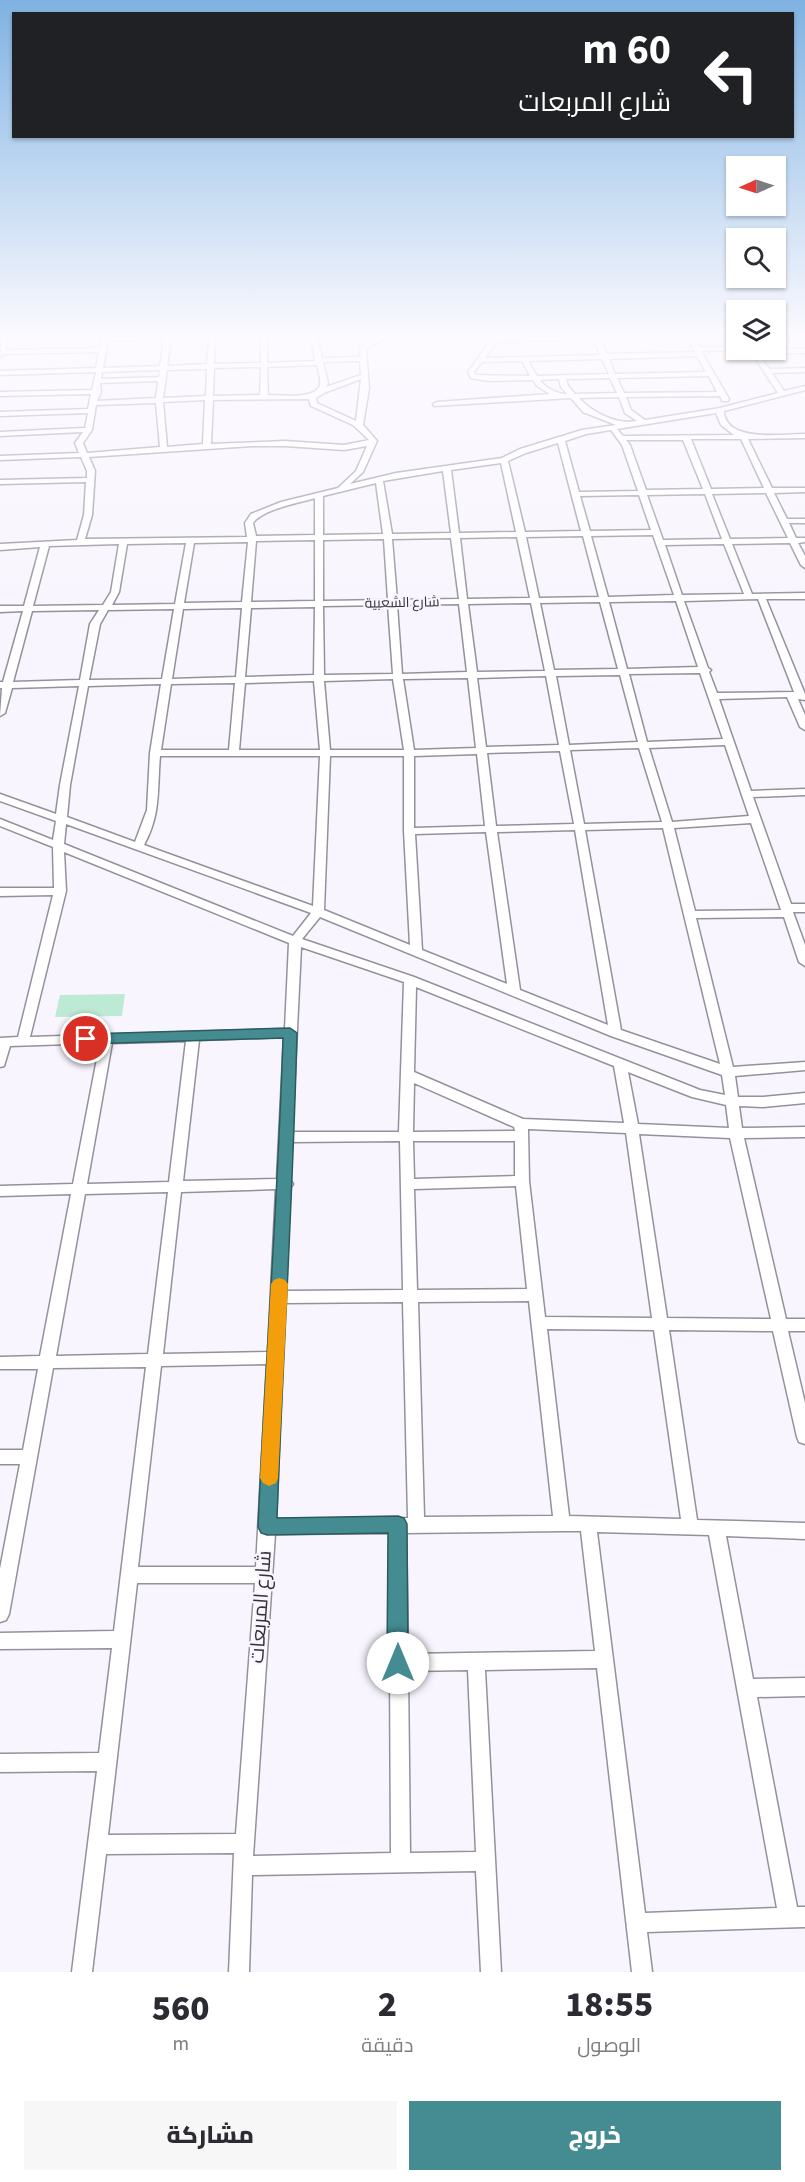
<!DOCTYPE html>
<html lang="ar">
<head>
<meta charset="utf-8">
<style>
  body { margin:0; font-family:"Source Sans 3",Cairo,sans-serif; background:#f7f7f7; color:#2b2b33; direction:rtl; height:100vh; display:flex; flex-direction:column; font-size:22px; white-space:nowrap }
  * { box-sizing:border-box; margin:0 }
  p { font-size:20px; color:#7c7c81 }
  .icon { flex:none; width:33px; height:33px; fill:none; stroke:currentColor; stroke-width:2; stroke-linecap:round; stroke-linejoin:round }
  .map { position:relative; height:1972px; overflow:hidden; direction:ltr }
  .side { display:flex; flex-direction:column; background:#fff; flex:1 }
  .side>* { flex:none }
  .hud { position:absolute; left:12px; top:12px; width:782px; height:126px; border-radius:0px; box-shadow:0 2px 4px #0004; direction:rtl; background:#202124; color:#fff; overflow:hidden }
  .needle { width:39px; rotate:267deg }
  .controls { position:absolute; left:726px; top:156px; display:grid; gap:12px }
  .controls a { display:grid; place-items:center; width:60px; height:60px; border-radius:0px; background:#fff; box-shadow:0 2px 4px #0004; font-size:30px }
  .pin { position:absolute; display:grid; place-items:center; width:51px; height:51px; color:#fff; margin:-26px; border:3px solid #fff; border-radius:50%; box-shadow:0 2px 6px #0007 }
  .me { position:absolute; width:66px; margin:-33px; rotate:0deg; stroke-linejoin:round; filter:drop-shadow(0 0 4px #0008) }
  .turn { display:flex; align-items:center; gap:21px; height:126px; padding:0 24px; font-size:27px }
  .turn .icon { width:78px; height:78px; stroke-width:2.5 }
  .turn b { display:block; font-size:42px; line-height:51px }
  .eta { display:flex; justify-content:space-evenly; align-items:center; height:102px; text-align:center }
  .eta b { font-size:36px; font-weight:800; line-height:42px }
  .primary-button { display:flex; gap:12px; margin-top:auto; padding:12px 24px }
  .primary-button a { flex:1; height:69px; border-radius:0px; background:#448c91; color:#fff; font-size:24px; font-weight:800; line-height:69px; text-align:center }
  .primary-button a+a { background:#f7f7f7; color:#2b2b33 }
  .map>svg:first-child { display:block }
</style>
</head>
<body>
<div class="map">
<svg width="805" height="1972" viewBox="0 0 805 1972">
  <rect width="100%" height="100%" fill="#f8f5fe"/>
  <path fill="#bdead4" d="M125,994L122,1016L55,1017L60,995Z"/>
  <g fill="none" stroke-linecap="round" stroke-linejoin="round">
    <g stroke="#94919b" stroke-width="3">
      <path id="minor" d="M2,335H8L5,350L100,348L103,335H109V337L247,335L215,338L214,364L261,363V335H267V363L315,361L311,335H317L322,358L360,357L361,347L382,335H391L366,349L369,388L363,425L377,441L363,472L350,484L396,473L502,458L520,449L582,430L616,425L583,412L571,398L434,406L433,404L437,402L550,394L537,386L533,380L488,381L471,378L468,372L495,335H502L500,338L692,335L699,347H736V350H739L701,351L729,399L728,401H722L720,396L626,397L631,410L645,420L720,408L778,393L750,350L805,349V353L759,354L769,369L805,368V372L772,373L784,391L805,386V390L724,411C725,443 783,434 805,434V438L748,439L772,488H805V492L774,493L787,519H805V523H789L796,538H805V542L798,543L805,556V568L801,565L790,543L732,544L752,594L805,593V599H766L805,694V700L798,699L805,715V730L800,727L787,697L719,699L751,791L805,789V795L753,797L791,904H805V912H793L805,945V966L799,962L784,917L696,918L733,1067L805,1062V1070L735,1076L738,1097H763L805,1093V1103L763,1107L739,1106L742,1128L805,1127V1137L744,1138L786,1319H805V1331H788L805,1403V1444L799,1442L797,1437L773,1331L669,1330L697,1520L805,1523V1539L726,1536L753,1679L805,1678V1696L757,1697L797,1907H805V1927L647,1932L652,1972H632L597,1668L485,1670L501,1972H481L476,1871L252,1875L249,1972H229L234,1853L106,1854L92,1972H72L97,1771L0,1772V1754L99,1753L112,1648L0,1649V1633L114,1631L146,1367L53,1368L9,1614L6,1620L0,1622V1569L20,1464H0V1450H23L38,1369H0V1357L40,1356L71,1194L0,1196V1186L73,1184L100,1043L10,1046L4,1066L0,1067V1038L18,1037L53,895L0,896V888H54L53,847L0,826V819L53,840L56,821L0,801V794L56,814L60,785L79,686L12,688L5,713L0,716L2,688H0V682H3L23,611L0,612V606H24L40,547L0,550V544L77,540L84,515L86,482L0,484V480L87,478V471L81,457L0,460V456L79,453L75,443L83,432L0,436V432L85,428L88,413L0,416V412L88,409L91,394L0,396V392L92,390L96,372L0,375V371L96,368L99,352L4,354L0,357ZM687,337L695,352L607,354L600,339ZM209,338L207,364L167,366L171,339ZM164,339L160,366L103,368L108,341ZM594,339L600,355L485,358L497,342ZM697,356L706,372L615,374L609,359ZM602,359L609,374L537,376L528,361ZM360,361L361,375L326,387L328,383L323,362ZM522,361L530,376L476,375L474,372L482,362ZM317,365C318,371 321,378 320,384C318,400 280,395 268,395L267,367ZM261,367L260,395L213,396L214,368ZM207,369L206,396L163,398L167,370ZM160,370L159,377L101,379L102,372ZM709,376L717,392L624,393L617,378ZM610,378L617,393L575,394L568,386L566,379ZM361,379L356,421L317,403L316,398L324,393ZM559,379L561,387L567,394C558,394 545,388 540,380ZM158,381L156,398L97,401L101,392L100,383ZM619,397L625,413L637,421C617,425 593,413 579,398ZM309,399L311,406L353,425L369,440L344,445L285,441L211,444L213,400ZM205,400L203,444L167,447L163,402ZM156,403L160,447L87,453L83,443L92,430L96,405ZM716,413L721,425L734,435L623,436L617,429ZM611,430L622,445L638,491L579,492L565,441L586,434ZM691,439H741L764,488L711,489ZM626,440H683L703,489L646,490L630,445ZM558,443L581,531L525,532L508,461L526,453ZM252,446H285L344,450L367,446L356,471L338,488L281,502L251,514L245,523L247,537L85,539L92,515L95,471L89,457ZM501,463L516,532L459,533L451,470ZM443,471L451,533L392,534L383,481ZM376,483L383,534L323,535V496ZM766,493L788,538L730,539L712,494ZM705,494L722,539L663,540L647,495ZM639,495L651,530L590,531L580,496ZM315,498V535L256,536L253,523C263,509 299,503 315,498ZM653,535L674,595L608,597L591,536ZM583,536L599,597L539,598L526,537ZM517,537L530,598L467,599L460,538ZM451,538L459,599L397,600L392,539ZM384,539L388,600L323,601V540ZM315,540V601L251,602L256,541ZM248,542L242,602L184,603L194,543ZM186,543L175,604L112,605L119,592L127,544ZM119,544L111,592L103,605L33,606L49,546ZM724,544L744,594L682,595L665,545ZM758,599L794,692L717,693L709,672L711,670L708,668L684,601ZM676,601L698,667L627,669L609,602ZM600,602L618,669L554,670L540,603ZM531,603L545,671L477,672L468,604ZM459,604L467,672L402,674L397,605ZM388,605L393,674L324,675L323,606ZM315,607L314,675L245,677L251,608ZM242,608L236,677L172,679L183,609ZM174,609L162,679L89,680L100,624L108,610ZM99,610L90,624L80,680L13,682L32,611ZM700,673L723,739L647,742L629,674ZM620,675L638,742L569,745L556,676ZM546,676L559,745L486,747L477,678ZM468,678L476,748L414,750L403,679ZM393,679L404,750H330L324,681ZM314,681L320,750H239L245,683ZM235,683L229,750H161L171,684ZM161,684L150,753L147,810L135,842L67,817L70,785L88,686ZM725,745L749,816L672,822L649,748ZM639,748L662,822L584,824L570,750ZM560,751L574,824L496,826L487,753ZM477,754L485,826L414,828V756ZM160,756H320L313,906L144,845C161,814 157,790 160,756ZM330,756H404V831L410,945L324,910ZM751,823L781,910L695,911L674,828ZM66,824L311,913L293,936L64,844ZM663,828L720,1064L621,1030L585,830ZM575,830L608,1025L520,990L497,832ZM486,832L507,984L422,950L415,834ZM64,852L289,943L285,1029L30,1037L66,891ZM320,917L611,1036L722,1075L725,1095L700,1090L414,977L302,939ZM301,947L404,982L399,1132H292ZM416,987L614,1066L624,1123L523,1119L414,1072ZM284,1037L277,1179L183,1181L199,1040ZM186,1041L169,1182L87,1184L112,1043ZM628,1072L692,1097L726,1105L729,1128L638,1124ZM414,1083L514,1127L515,1131L413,1132ZM528,1129L626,1133L652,1318L545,1317L529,1181ZM639,1134L730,1138L771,1319L667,1318ZM400,1141L403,1290L286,1291L290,1188L293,1184L290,1180L292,1142ZM413,1141H515V1176L414,1179ZM516,1186L527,1289L417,1290L414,1189ZM276,1189L268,1352L163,1354L181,1192ZM168,1192L148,1354L56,1356L85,1194ZM529,1301L553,1516L424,1517L418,1302ZM403,1302L408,1518L276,1519L285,1303ZM547,1329L654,1330L681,1519L569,1516ZM267,1364L256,1567H138L161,1366ZM562,1531H581L595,1651L408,1654L406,1533ZM597,1532L709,1535L777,1908L645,1913ZM390,1533V1658L388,1663L390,1668L391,1853L253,1856L275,1534ZM137,1583H255L236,1834L108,1835ZM468,1670L476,1852L410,1853L408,1671Z"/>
    </g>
    <use href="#minor" fill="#fff" fill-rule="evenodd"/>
  </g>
  <linearGradient id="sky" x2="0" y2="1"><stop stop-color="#7fb2e2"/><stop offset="0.55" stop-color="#fcfaff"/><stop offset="1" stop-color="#fcfaff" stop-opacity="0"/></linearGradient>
  <rect width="805" height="611" fill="url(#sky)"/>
  <path fill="#448c91" stroke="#2c5b5e" stroke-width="1.5" d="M290,1028L297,1033C293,1195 283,1356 277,1518L398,1516L404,1518L407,1524L408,1663L405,1670L398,1673L390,1670L387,1663L388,1533L267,1535L261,1533L258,1527C265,1364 278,1201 283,1038L86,1044L79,1039L86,1034Z"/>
  <path fill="#f59e0b" d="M279,1278L285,1280L288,1284L278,1478L276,1483L269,1486L263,1483L260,1478L271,1284L274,1280Z"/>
  <g text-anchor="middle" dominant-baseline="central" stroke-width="4.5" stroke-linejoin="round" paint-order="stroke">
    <g font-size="14" fill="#333236" stroke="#f8f5fe">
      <text transform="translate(402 603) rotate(-1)">شارع الشعبية</text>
    </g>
    <g font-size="20" fill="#333236" stroke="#f8f5fe">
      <text transform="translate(261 1607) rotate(-86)">شارع المربعات</text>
    </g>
  </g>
</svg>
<div class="controls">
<a><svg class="needle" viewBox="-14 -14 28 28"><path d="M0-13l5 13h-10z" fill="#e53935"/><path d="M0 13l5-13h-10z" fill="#7c7c81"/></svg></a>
<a><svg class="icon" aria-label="search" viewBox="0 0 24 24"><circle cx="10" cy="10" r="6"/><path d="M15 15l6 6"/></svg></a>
<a><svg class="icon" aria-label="layers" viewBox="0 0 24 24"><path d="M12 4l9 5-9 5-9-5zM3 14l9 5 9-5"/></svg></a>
</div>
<div class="pin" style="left:86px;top:1039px;background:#d93025"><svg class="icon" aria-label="arrive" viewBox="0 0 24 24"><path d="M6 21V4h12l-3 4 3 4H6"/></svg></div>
<svg class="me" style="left:398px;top:1663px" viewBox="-20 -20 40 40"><circle r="19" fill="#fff"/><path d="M0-13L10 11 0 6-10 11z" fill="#448c91"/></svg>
<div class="hud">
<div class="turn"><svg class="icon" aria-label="left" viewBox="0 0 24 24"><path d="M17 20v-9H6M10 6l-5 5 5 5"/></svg><div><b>60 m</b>شارع المربعات</div></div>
</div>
</div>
<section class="side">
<div class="eta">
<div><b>18:55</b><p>الوصول</p></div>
<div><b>2</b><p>دقيقة</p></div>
<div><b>560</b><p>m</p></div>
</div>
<div class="primary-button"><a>خروج</a><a>مشاركة</a></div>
</section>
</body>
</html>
